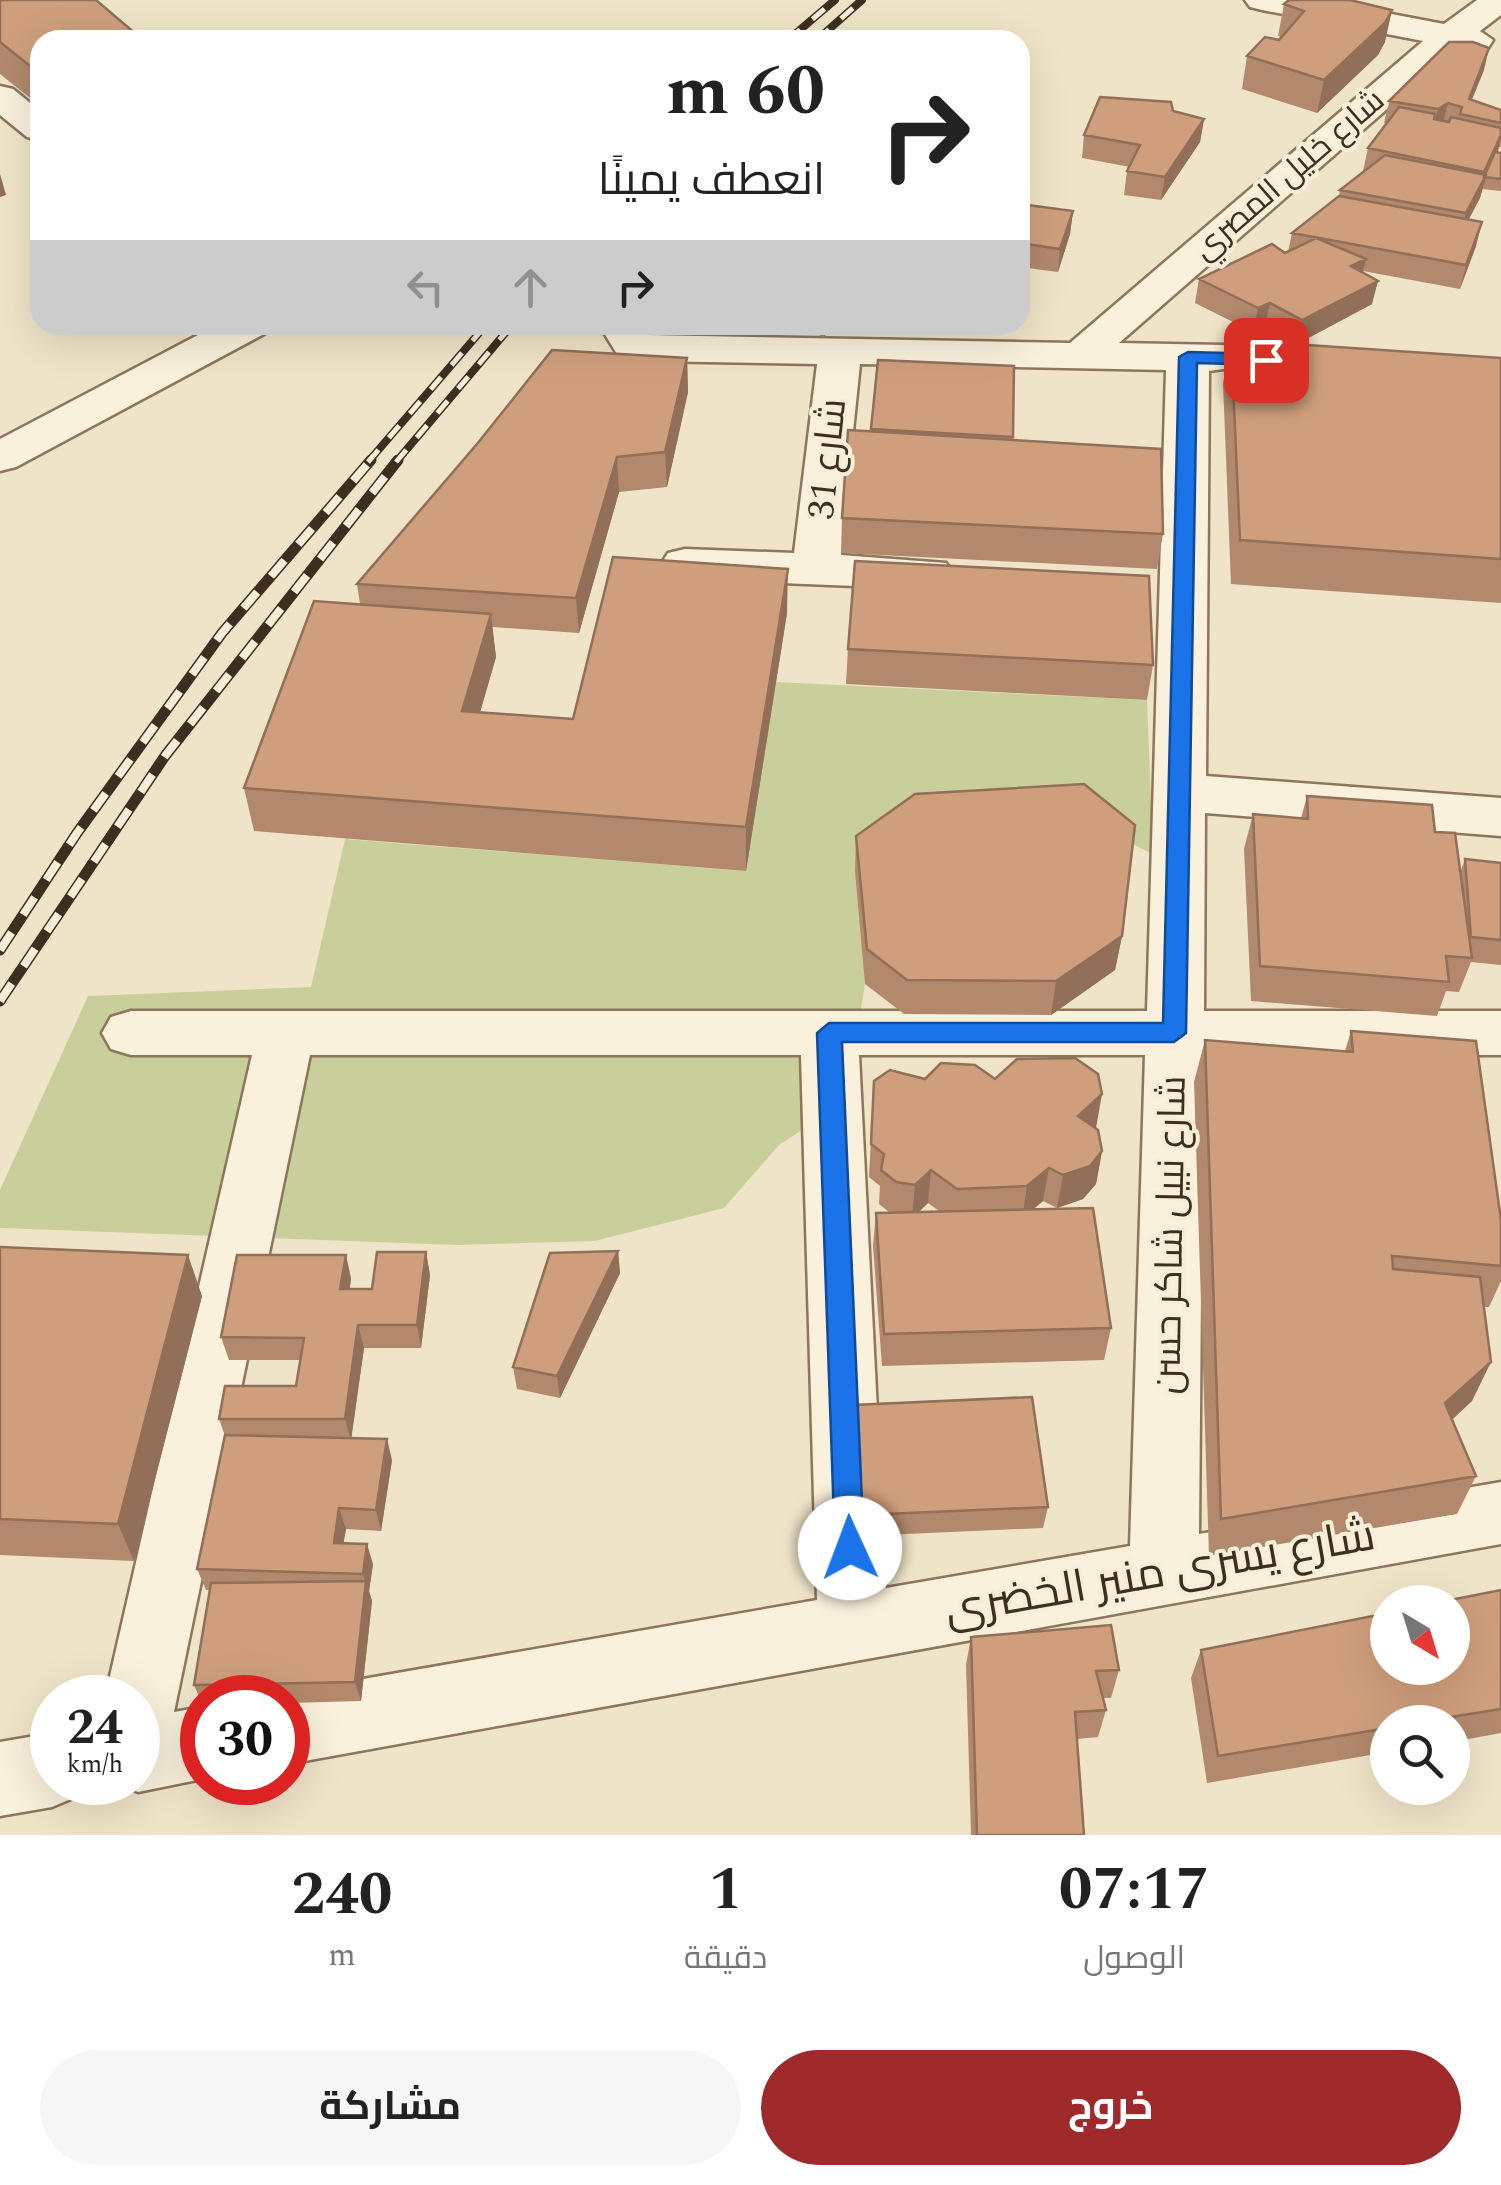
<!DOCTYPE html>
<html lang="ar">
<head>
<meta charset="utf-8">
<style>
  body { margin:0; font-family:Spectral,Cairo,serif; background:#f6f6f6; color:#222; direction:rtl; height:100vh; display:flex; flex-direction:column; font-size:38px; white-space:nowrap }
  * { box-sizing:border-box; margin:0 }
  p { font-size:32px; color:#767676 }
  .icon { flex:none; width:55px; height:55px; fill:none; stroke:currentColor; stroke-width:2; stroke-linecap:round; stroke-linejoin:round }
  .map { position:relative; height:1835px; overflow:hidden; direction:ltr }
  .sheet { display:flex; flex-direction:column; background:#fff; flex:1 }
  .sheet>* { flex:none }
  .banner { position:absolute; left:30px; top:30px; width:1000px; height:305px; border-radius:30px; box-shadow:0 10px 40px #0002; direction:rtl; background:#fff; color:#222; overflow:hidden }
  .needle { width:65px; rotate:142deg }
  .buttons { position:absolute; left:1370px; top:1585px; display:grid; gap:20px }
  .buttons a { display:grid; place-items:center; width:100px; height:100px; border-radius:50%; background:#fff; box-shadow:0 10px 40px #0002; font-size:50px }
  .speed { position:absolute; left:30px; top:1675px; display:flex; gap:20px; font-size:50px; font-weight:700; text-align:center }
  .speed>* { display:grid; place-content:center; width:130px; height:130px; border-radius:50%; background:#fff; box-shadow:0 10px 40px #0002; line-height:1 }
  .speed small { font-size:25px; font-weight:400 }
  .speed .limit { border:15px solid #d22; background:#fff; color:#111 }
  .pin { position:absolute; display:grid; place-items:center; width:85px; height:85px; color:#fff; margin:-42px; border-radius:20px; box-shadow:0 5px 15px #0006 }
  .me { position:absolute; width:110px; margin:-55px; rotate:358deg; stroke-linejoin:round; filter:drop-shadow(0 0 8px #0008) }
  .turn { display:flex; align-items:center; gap:35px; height:210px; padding:0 40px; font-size:45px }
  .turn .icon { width:130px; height:130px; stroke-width:2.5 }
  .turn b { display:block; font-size:70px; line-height:85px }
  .lanes { display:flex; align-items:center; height:95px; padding:0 40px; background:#0003; justify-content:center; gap:50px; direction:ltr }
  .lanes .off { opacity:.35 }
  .eta { display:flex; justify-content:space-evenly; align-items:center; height:170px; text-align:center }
  .eta b { font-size:60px; font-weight:700; line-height:70px }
  .cta { display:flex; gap:20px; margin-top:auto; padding:20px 40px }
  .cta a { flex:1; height:115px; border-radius:60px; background:#9e2a2b; color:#fff; font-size:40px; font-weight:700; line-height:115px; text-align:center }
  .cta a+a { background:#f6f6f6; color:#222 }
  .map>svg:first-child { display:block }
</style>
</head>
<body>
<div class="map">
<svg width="1501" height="1835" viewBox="0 0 1501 1835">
  <rect width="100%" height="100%" fill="#f0e4c8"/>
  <path fill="#c9cf9b" d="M776,682L1147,700L1153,854L1079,819L865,984L846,1101L779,1145L724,1208L595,1241L457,1245L0,1228V1190L88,996L311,987L345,839L745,871Z"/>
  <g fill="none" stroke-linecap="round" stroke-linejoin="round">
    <g stroke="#8d765c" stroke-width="5">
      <path id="minor" d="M1245,0H1318L1444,24L1477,0H1501V15L1480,31L1493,40L1488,48L1458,47L1119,343L1223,345L1238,349L1244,358L1238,367L1209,371L1206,776L1501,798V836L1205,813L1204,1011H1501V1055H1203L1199,1534L1501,1482V1544L288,1764V1698H274L288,1692L817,1600L801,1055H310L174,1712L202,1707V1779L138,1792L116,1782H138V1698H105L252,1055H131L111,1049L102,1033L111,1017L131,1011H1147L1166,370L860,364L852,441L939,449L945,459L939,469L923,473L850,468L841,555L946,563L953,574L946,585L929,589L685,579L668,575L661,564L668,553L685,549L794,553L817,364L648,361L617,354L604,333L610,325H640L648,335L1070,343L1423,41L1262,10L1250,7ZM859,1055H1145L1130,1546L886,1588Z
        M0,86L13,89L40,111V140L27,137L0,115Z
        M217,325H270L264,334L16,467L0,471V439Z
        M52,1733V1782H84L78,1796L52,1807L0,1816V1742Z"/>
    </g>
    <use href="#minor" fill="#faf1dc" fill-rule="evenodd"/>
    <g stroke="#3d2e20" stroke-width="8">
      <path id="rail-far1" d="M788,40L835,0
        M817,40L862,0
        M368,462L486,325
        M396,462L512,325"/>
    </g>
    <g stroke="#3d2e20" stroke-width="11">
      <path id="rail" d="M0,950L77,833L222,633L371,460
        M0,1001L165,756L398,460"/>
    </g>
    <use href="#rail-far1" stroke="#f7eed8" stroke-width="5" stroke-dasharray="16" stroke-linecap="butt"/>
    <use href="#rail" stroke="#f7eed8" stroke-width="8" stroke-dasharray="21" stroke-linecap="butt"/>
  </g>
  <path fill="#b2896c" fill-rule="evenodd" d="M0,0L40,40V106L0,74Z
    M1284,4L1385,42L1378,55L1317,113L1242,89L1247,56L1281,37L1278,36Z
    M1484,70L1472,100L1501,110V147H1499L1497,152L1501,153V191L1482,189L1480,198L1468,220L1476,246L1460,289L1363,271L1372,304L1297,344L1265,327L1253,332L1195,303L1199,279L1288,252L1292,233L1339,196L1340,190L1364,171H1363L1368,148L1386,124L1384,123L1389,101Z
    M1173,111L1204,119L1200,142L1161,200L1124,195L1127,171L1130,167L1082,158L1084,135Z
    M1020,204L1073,211L1070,234L1058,272L1020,267Z
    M723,325H889L886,330L859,328L852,332L833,327L824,337L802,329L797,335Z
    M1231,340L1501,358V603L1231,584L1223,383Z
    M687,358L688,392L667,487L619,492L579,633L492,627L496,657L480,712L573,719L787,613L746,871L254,831L244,788L360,604L357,584Z
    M878,360L1014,366L1013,440L1163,534L1157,569L841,553L842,518L871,432Z
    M848,649L1153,665L1147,700L846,684Z
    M1307,796L1435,832L1460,873L1465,859L1501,863V965L1471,962L1459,992L1446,991L1437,1016L1251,1001L1244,849L1253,814L1301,818Z
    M856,836L1122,936L1115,970L1051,1015L904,1014L865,984L855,871Z
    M1351,1031L1501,1220V1281L1489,1307H1484L1472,1401L1452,1420L1476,1476L1457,1514L1209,1556L1194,1082L1205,1040L1345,1051Z
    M925,1079H995L1095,1128L1102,1151L1096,1184L1083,1199L1057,1208L1043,1201L1033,1209L1111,1328L1104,1360L882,1366L873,1246L876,1213L889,1212L879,1204L880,1186L869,1177L874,1081ZM928,1203L939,1211L919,1212Z
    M0,1247L202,1296L134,1561L0,1555Z
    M618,1251L620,1273L560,1398L517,1389L513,1367Z
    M426,1252L430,1275L421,1348H364L351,1438L392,1460L381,1531L346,1529L343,1543L373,1564L369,1591L372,1601L361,1701L288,1703V1698H202V1703L194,1685L210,1590H206L197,1569L225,1436L219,1419L296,1386L301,1360H229L221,1337L351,1278L350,1289H372Z
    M853,1405L1048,1507L1043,1528L860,1536L851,1426Z
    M1501,1590V1733L1452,1742V1722H1388V1752L1207,1783L1191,1678L1201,1650Z
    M971,1637L1119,1670L1111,1698H1103L1106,1710L1098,1737L1077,1739L1084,1835H971L966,1665Z"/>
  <path fill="#916f58" d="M1392,10L1385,42L1378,55L1317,113L1324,80Z
    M1489,48L1484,70L1465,115L1469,99Z
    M1448,103L1442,126L1432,132L1438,109Z
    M1204,119L1200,142L1161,200L1165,177Z
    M1501,135L1498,152L1486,177L1480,198L1460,236L1466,213L1481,184L1484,172Z
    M0,174L6,195L0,197Z
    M1073,211L1070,234L1058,272L1060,249Z
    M1482,222L1476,246L1460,289L1466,265Z
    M1366,259L1360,283L1351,266Z
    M1378,281L1372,304L1297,344L1302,320Z
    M1270,303L1265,327L1253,332L1258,308Z
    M825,325H833L824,337Z
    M853,325H859V328L852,332Z
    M687,358L688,392L667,487L665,452Z
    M617,457L619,492L579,633L576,598Z
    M788,569L787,613L746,871V827Z
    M491,614L496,657L468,754L462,711Z
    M1122,936L1115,970L1051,1015L1056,981Z
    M1102,1094L1096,1128L1078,1116Z
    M1102,1151L1096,1184L1083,1199L1057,1208L1063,1175Z
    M1049,1168L1043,1201L1022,1219L1027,1186Z
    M931,1170L928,1203L912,1218L915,1185Z
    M618,1251L620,1273L560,1398L557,1376Z
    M426,1252L430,1275L421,1348L417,1325Z
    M188,1255L202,1296L134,1561L118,1524Z
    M346,1255L351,1278L346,1311L340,1289Z
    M358,1325L364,1348L351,1441L345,1419Z
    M1491,1362L1472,1401L1427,1442L1445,1403Z
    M387,1439L392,1460L381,1531L376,1510Z
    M339,1508L346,1529L340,1563L334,1543Z
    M367,1544L373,1564L369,1591L372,1601L361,1701L355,1682L366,1585L363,1574Z"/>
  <path fill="#cf9f7d" stroke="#916f58" stroke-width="2.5" d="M0,0H96L143,40H40V74L0,42Z
    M1289,0H1350L1392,10L1385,23L1324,80L1247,56L1265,37L1279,40L1304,11L1284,4Z
    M1449,42H1473L1489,48L1469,99L1501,110V123L1460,114L1462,107L1448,103L1438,109L1389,101Z
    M1100,97L1171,102L1173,111L1204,119L1165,177L1127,171L1140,145L1084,135Z
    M1399,107L1435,114L1434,119L1449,122L1451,117L1501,128V135L1484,172L1368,148Z
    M1495,152L1501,153V179L1484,177Z
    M1385,155L1486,175L1466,213L1340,190Z
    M1339,196L1482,222L1466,265L1292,233Z
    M1020,204L1073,211L1060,249L1020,243Z
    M1316,238L1366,259L1351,266L1378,281L1302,320L1270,303L1258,308L1199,279L1272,244L1285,253Z
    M1231,340L1501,358V559L1240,540Z
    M552,350L687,358L665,452L617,457L576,598L357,584L477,444Z
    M878,360L1014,366L1013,437L871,429Z
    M848,430L1161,449L1163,534L842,518Z
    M613,557L788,569L746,827L244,788L314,601L491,614L462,711L573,719Z
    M855,561L1149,576L1153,665L848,649Z
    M1084,784L1135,825L1122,936L1056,981L907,980L867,949L856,836L915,794Z
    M1307,796L1432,805L1435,832L1455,833L1472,958L1446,956L1449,982L1260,966L1253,814L1308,819Z
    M1465,859L1501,863V940L1471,937Z
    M1351,1031L1476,1041L1501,1220V1266L1392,1256L1393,1269L1480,1277L1491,1362L1445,1403L1476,1476L1221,1519L1205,1040L1353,1052Z
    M1075,1058L1098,1074L1102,1094L1078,1116L1098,1130L1102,1151L1090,1166L1063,1175L1049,1168L1027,1186L957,1189L931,1170L915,1185L896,1182L881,1170L884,1154L871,1144L874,1081L890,1070L925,1079L941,1063L975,1065L995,1079L1017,1059Z
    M1093,1208L1111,1328L884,1334L876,1213Z
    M0,1247L188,1255L118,1524L0,1519Z
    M618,1251L557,1376L513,1367L550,1253Z
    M377,1252H426L417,1325H358L345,1419H219L225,1386H296L304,1338L221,1337L237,1255H346L340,1289H372Z
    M1032,1397L1048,1507L862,1515L853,1405Z
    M225,1435L387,1439L376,1510L339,1508L334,1543L367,1544L363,1574L197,1569Z
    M366,1581L355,1682L194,1685L211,1583Z
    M1501,1590V1709L1419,1722H1388V1728L1218,1756L1201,1650L1388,1613V1668H1452V1602H1440Z
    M1111,1625L1119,1670L1096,1671L1106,1710L1075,1712L1084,1835H977L971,1637Z"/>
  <path fill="#1a73e8" stroke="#114b97" stroke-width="2.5" d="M1188,352L1266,354L1275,360L1266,365L1197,363L1186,1033L1174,1042H842L864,1548L860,1558L850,1562L839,1558L835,1548L817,1033L829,1023H1163L1179,357Z"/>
  <g text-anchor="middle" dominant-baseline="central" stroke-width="8" stroke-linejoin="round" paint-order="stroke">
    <g font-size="32" fill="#3d2e20" stroke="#f7eed8">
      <text transform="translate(1289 175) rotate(-41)">شارع خليل المصري</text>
    </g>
    <g font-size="38" fill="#3d2e20" stroke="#f7eed8">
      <text transform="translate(828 459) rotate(-84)">شارع 31</text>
      <text transform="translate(1171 1235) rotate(-89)">شارع نبيل شاكر حسن</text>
    </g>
    <g font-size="45" fill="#3d2e20" stroke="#f7eed8">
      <text transform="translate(1160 1573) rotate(-10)">شارع يسرى منير الخضرى</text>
    </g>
  </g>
</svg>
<div class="buttons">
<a><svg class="needle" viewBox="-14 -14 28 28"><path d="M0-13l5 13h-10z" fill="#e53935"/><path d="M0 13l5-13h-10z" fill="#767676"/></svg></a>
<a><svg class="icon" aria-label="search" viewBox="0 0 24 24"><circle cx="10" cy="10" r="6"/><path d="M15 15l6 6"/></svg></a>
</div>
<div class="speed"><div>24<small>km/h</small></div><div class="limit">30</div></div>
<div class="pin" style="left:1266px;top:360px;background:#d93025"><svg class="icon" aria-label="arrive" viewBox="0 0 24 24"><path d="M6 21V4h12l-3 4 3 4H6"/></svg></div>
<svg class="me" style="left:850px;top:1548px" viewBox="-20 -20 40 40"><circle r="19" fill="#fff"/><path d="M0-13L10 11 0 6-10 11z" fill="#1a73e8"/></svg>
<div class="banner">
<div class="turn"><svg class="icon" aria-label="right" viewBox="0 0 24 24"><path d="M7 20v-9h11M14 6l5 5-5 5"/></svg><div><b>60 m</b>انعطف يمينًا</div></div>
<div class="lanes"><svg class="icon off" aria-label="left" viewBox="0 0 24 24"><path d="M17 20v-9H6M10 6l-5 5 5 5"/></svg><svg class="icon off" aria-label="ahead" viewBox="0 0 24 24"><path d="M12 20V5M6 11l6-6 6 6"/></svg><svg class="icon" aria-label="right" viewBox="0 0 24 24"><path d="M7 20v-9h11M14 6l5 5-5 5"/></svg></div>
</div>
</div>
<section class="sheet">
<div class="eta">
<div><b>07:17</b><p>الوصول</p></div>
<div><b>1</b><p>دقيقة</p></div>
<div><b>240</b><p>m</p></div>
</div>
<div class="cta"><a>خروج</a><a>مشاركة</a></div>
</section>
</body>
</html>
